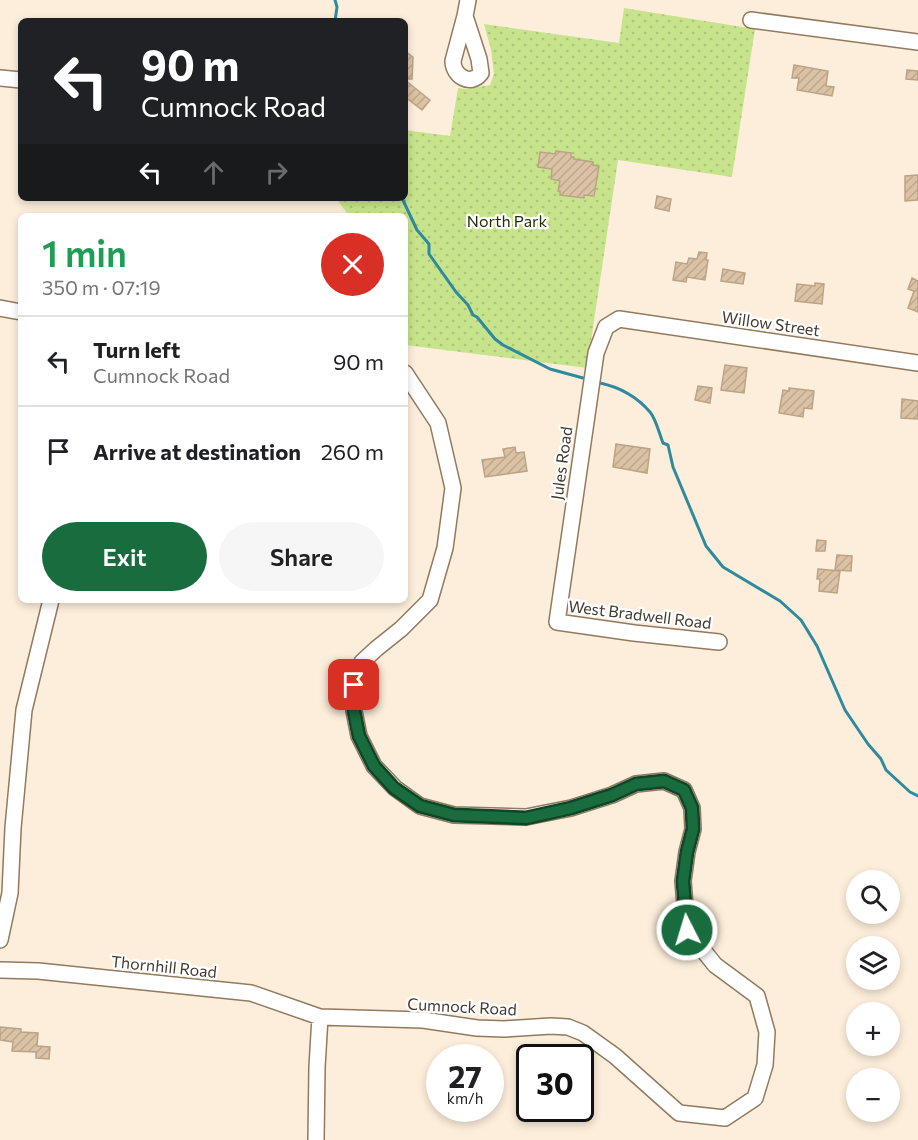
<!DOCTYPE html>
<html lang="en">
<head>
<meta charset="utf-8">
<style>
  body { margin:0; font-family:Commissioner,sans-serif; background:#f6f6f6; color:#202124; height:100vh; display:flex; flex-direction:column; font-size:22px; white-space:nowrap }
  * { box-sizing:border-box; margin:0 }
  p { font-size:20px; color:#757577 }
  .icon { flex:none; width:33px; height:33px; fill:none; stroke:currentColor; stroke-width:2; stroke-linecap:round; stroke-linejoin:round }
  .map { position:relative; flex:1; overflow:hidden }
  .drawer { position:absolute; left:18px; top:213px; width:390px; height:390px; display:flex; flex-direction:column; background:#fff; border-radius:9px; box-shadow:0 3px 9px #0003 }
  .drawer>* { flex:none }
  .banner { position:absolute; left:18px; top:18px; width:390px; height:183px; border-radius:9px; box-shadow:0 3px 9px #0003; background:#202124; color:#fff; overflow:hidden }
  .controls { position:absolute; left:846px; top:870px; display:grid; gap:12px }
  .controls a { display:grid; place-items:center; width:54px; height:54px; border-radius:50%; background:#fff; box-shadow:0 3px 9px #0003; font-size:30px }
  .speed { position:absolute; left:426px; top:1044px; display:flex; gap:12px; font-size:30px; font-weight:700; text-align:center }
  .speed>* { display:grid; place-content:center; width:78px; height:78px; border-radius:50%; background:#fff; box-shadow:0 3px 9px #0003; line-height:1 }
  .speed small { font-size:15px; font-weight:400 }
  .speed .limit { border:3px solid #111; border-radius:9px; background:#fff; color:#111 }
  .pin { position:absolute; display:grid; place-items:center; width:51px; height:51px; color:#fff; margin:-26px; border-radius:12px; box-shadow:0 3px 9px #0006 }
  .me { position:absolute; width:66px; margin:-33px; rotate:355deg; stroke-linejoin:round; filter:drop-shadow(0 0 4px #0008) }
  .turn { display:flex; align-items:center; gap:21px; height:126px; padding:0 24px; font-size:27px }
  .turn .icon { width:78px; height:78px; stroke-width:2.5 }
  .turn b { display:block; font-size:42px; line-height:51px }
  .lanes { display:flex; align-items:center; height:57px; padding:0 24px; background:#0003; justify-content:center; gap:30px; direction:ltr }
  .lanes .off { opacity:.35 }
  .round { display:grid; place-items:center; flex:none; width:63px; height:63px; border-radius:32px; background:#f6f6f6 }
  .summary { display:flex; align-items:center; justify-content:space-between; height:102px; padding:0 24px }
  h1 { font-size:36px; font-weight:600; line-height:45px; color:#1e9e55 }
  .primary-button { display:flex; gap:12px; margin-top:auto; padding:12px 24px }
  .primary-button a { flex:1; height:69px; border-radius:36px; background:#186c3e; color:#fff; font-size:24px; font-weight:600; line-height:69px; text-align:center }
  .primary-button a+a { background:#f6f6f6; color:#202124 }
  ul { padding:0; list-style:none }
  li { display:flex; align-items:center; gap:18px; height:90px; padding:0 24px; border-top:2px solid #e0e0e0 }
  li div { flex:1 }
  li b { display:block; font-size:22px }
  li em { font-style:normal }
  .map>svg:first-child { display:block }
</style>
</head>
<body>
<div class="map">
<svg width="918" height="1140" viewBox="0 0 918 1140">
  <defs>
    <pattern id="park-dots" width="8" height="8" patternUnits="userSpaceOnUse" patternTransform="scale(1.5)"><rect width="8" height="8" fill="#c7e48c"/><path d="M2 2h.1M6 6h.1" fill="none" stroke="#acc479" stroke-width="1.8" stroke-linecap="round"/></pattern>
    <pattern id="building-hatch" width="6" height="6" patternUnits="userSpaceOnUse" patternTransform="scale(1.5)"><rect width="6" height="6" fill="#dbc2a4"/><path d="M-1 1l2-2M0 6l6-6M5 7l2-2" fill="none" stroke="#bda78e"/></pattern>
  </defs>
  <rect width="100%" height="100%" fill="#fdeedb"/>
  <path fill="url(#park-dots)" d="M624,8L755,29L732,177L618,160L587,368L405,345V216H349L336,198H405V130L450,136L458,88L467,89L490,85L494,74L491,50L484,24L619,43Z"/>
  <g fill="none" stroke-linecap="round" stroke-linejoin="round">
    <path stroke="#2f8a9e" stroke-width="3" d="M335,21L337,7L335,0
      M402,198L417,230L429,244V254L456,292L468,305L473,315L477,317L495,339L503,345L550,369L583,378
      M600,383C619,387 637,397 650,412C656,419 659,433 663,443L668,445L673,467L706,546L723,567L780,601L801,620L817,646L845,710L868,744L881,759L886,770L910,792L918,796"/>
  </g>
  <path fill="url(#building-hatch)" stroke="#bba386" stroke-width="1.5" d="M405,51L413,57L412,79H405Z
    M794,65L828,71L826,86L834,87L832,96L797,90L799,78H792Z
    M907,70L918,71V80L906,79Z
    M405,80L430,100L422,110L405,97Z
    M556,151L571,153V157H574V159L593,162V165L599,166L594,196L584,195V198L560,195V191H558L560,181L551,179L552,169L538,167L540,152L555,154Z
    M918,175V200L905,201V176Z
    M657,196L671,199L669,211L655,208Z
    M699,252L707,253L706,260H708L705,280L687,277L686,282L673,280L676,262L687,264L689,258L697,259Z
    M723,269L745,273L743,284L721,281Z
    M912,278L918,281V312L908,308L914,291L908,289Z
    M815,283L824,284L822,304L795,301L797,284L815,286Z
    M725,365L747,368L744,393L721,390Z
    M698,386L712,388L710,403L695,400Z
    M789,388L814,391L812,409L804,408L803,417L779,413L783,390L789,391Z
    M902,399L918,401V419L901,418Z
    M616,444L650,449L647,473L613,467Z
    M515,447L516,453L524,452L527,471L485,477L482,460L505,457L503,449Z
    M817,540L826,541L825,551H816Z
    M837,555L852,556L851,571L835,570Z
    M818,569L840,571L837,593L819,591L820,579H817Z
    M0,1027L21,1029V1032L38,1033L37,1046L50,1047L49,1059L36,1058V1052L12,1051L13,1042L0,1040Z"/>
  <g fill="none" stroke-linecap="round" stroke-linejoin="round">
    <g stroke="#917a5f" stroke-width="18">
      <path id="minor" d="M465,16L479,59L481,73C471,87 453,76 453,61L465,16L468,0
        M751,20L918,42
        M0,78L21,80
        M0,308L21,312
        M719,642L634,633L557,622L596,353L606,327L619,319L918,363
        M0,940L10,893L13,828L24,710L51,600
        M0,970L38,971L251,993L320,1017L423,1020L477,1028L504,1029L551,1026L568,1027L583,1033L615,1056L679,1113L725,1118L755,1098L765,1065L767,1032L757,996L715,965L687,930L683,881L687,852L693,829L692,808L684,790L664,781L636,784L612,795L571,808L526,817L454,815L420,806L395,788L374,766L359,736L354,711V685L362,662L376,649L401,629L430,600L445,548L453,488L438,423L405,373
        M316,1140L317,1067L320,1017"/>
    </g>
    <use href="#minor" stroke="#fff" stroke-width="15"/>
  </g>
  <g fill="none" stroke-linecap="round" stroke-linejoin="round">
    <g stroke="#104628" stroke-width="15">
      <path id="route" d="M354,685V711L359,736L374,766L394,788L420,806L454,815L526,818L571,808L612,795L636,784L664,781L684,790L692,808L693,829L687,852L683,881L687,930"/>
    </g>
    <use href="#route" stroke="#186c3e" stroke-width="10"/>
  </g>
  <g text-anchor="middle" dominant-baseline="central" stroke-width="4.5" stroke-linejoin="round" paint-order="stroke">
    <g font-size="16" fill="#242e09" stroke="#fefefe">
      <text x="507" y="220">North Park</text>
    </g>
    <g font-size="16" fill="#43392d" stroke="#fefefe">
      <text transform="translate(771 323) rotate(8)">Willow Street</text>
      <text transform="translate(561 463) rotate(-82)">Jules Road</text>
      <text transform="translate(640 614) rotate(7)">West Bradwell Road</text>
      <text transform="translate(164 966) rotate(6)">Thornhill Road</text>
      <text transform="translate(462 1006) rotate(3)">Cumnock Road</text>
    </g>
  </g>
</svg>
<div class="controls">
<a><svg class="icon" aria-label="search" viewBox="0 0 24 24"><circle cx="10" cy="10" r="6"/><path d="M15 15l6 6"/></svg></a>
<a><svg class="icon" aria-label="layers" viewBox="0 0 24 24"><path d="M12 4l9 5-9 5-9-5zM3 14l9 5 9-5"/></svg></a>
<a>+</a>
<a>−</a>
</div>
<div class="speed"><div>27<small>km/h</small></div><div class="limit">30</div></div>
<div class="pin" style="left:354px;top:685px;background:#d93025"><svg class="icon" aria-label="arrive" viewBox="0 0 24 24"><path d="M6 21V4h12l-3 4 3 4H6"/></svg></div>
<svg class="me" style="left:687px;top:930px" viewBox="-20 -20 40 40"><circle r="17" fill="#186c3e" stroke="#fff" stroke-width="3"/><path d="M0-11L8 9 0 5-8 9z" fill="#fff"/></svg>
<div class="banner">
<div class="turn"><svg class="icon" aria-label="left" viewBox="0 0 24 24"><path d="M17 20v-9H6M10 6l-5 5 5 5"/></svg><div><b>90 m</b>Cumnock Road</div></div>
<div class="lanes"><svg class="icon" aria-label="left" viewBox="0 0 24 24"><path d="M17 20v-9H6M10 6l-5 5 5 5"/></svg><svg class="icon off" aria-label="ahead" viewBox="0 0 24 24"><path d="M12 20V5M6 11l6-6 6 6"/></svg><svg class="icon off" aria-label="right" viewBox="0 0 24 24"><path d="M7 20v-9h11M14 6l5 5-5 5"/></svg></div>
</div>
<section class="drawer">
<div class="summary"><div><h1>1 min</h1><p>350 m · 07:19</p></div><a class="round" style="background:#d93025;color:#fff"><svg class="icon" aria-label="close" viewBox="0 0 24 24"><path d="M6 6l12 12M18 6L6 18"/></svg></a></div>
<ul>
<li><svg class="icon" aria-label="left" viewBox="0 0 24 24"><path d="M17 20v-9H6M10 6l-5 5 5 5"/></svg><div><b>Turn left</b><p>Cumnock Road</p></div><em>90 m</em></li>
<li><svg class="icon" aria-label="arrive" viewBox="0 0 24 24"><path d="M6 21V4h12l-3 4 3 4H6"/></svg><div><b>Arrive at destination</b></div><em>260 m</em></li>
</ul>
<div class="primary-button"><a>Exit</a><a>Share</a></div>
</section>
</div>
</body>
</html>
